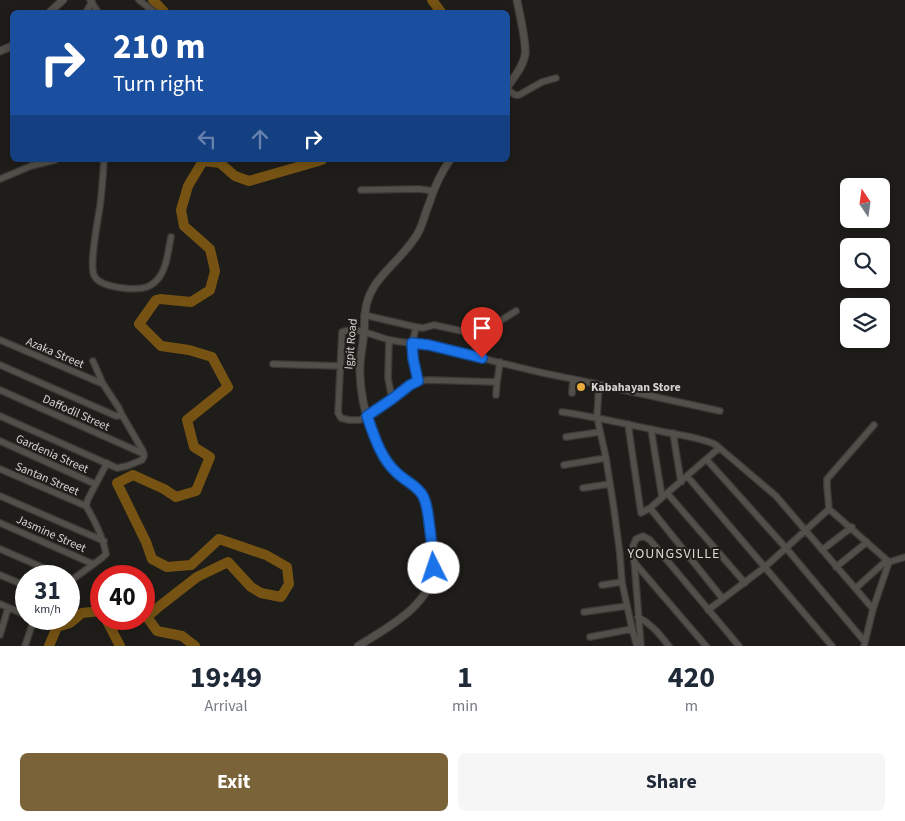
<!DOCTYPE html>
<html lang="en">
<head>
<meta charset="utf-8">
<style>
  body { margin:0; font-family:"Source Sans 3",sans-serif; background:#f6f6f7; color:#1f2937; height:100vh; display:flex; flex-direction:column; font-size:19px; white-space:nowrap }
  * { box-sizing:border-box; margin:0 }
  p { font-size:16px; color:#747a83 }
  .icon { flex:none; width:28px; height:28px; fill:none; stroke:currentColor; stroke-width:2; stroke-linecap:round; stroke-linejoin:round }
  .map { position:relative; height:646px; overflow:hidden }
  .panel { display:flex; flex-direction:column; background:#fff; flex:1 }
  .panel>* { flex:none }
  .top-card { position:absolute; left:10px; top:10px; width:500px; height:152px; border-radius:8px; box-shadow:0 2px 12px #0003; background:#1a4fa0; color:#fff; overflow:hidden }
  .needle { width:32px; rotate:347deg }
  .buttons { position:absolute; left:840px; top:178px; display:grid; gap:10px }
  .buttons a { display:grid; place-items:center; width:50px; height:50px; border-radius:8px; background:#fff; box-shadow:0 2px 12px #0003; font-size:25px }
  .speed { position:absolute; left:15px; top:565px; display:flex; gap:10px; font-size:25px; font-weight:700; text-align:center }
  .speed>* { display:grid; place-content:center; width:65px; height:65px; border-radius:50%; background:#fff; box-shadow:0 2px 12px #0003; line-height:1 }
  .speed small { font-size:12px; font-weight:400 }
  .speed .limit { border:8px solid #d22; background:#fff; color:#111 }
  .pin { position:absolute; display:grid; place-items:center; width:42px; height:42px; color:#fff; margin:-51px -21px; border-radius:50% 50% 50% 0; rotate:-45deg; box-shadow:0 0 5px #0007 }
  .pin .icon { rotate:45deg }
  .me { position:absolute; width:55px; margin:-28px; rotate:356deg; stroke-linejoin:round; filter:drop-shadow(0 0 4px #0008) }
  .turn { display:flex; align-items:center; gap:18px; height:105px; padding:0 20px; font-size:22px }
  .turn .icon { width:65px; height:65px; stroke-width:2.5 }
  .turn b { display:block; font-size:35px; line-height:42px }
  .lanes { display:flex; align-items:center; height:48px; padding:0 20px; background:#0003; justify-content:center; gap:25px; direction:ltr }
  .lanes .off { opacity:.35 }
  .eta { display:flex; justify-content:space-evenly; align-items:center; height:85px; text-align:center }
  .eta b { font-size:30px; font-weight:700; line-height:35px }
  .primary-button { display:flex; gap:10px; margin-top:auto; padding:10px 20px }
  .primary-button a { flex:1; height:58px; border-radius:8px; background:#7a6338; color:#fff; font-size:20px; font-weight:700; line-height:58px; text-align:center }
  .primary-button a+a { background:#f6f6f7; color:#1f2937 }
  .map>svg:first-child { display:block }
</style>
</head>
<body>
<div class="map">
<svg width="905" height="646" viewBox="0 0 905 646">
  <rect width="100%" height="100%" fill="#1f1d19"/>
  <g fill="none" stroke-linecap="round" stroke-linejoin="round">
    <path stroke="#765313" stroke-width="10" d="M153,0L164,12
      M432,0L441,12
      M106,619L120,646
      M49,646L57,627L70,623L82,613L101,611
      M195,646L182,636L157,631L147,617L161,605L197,577L228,562L251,587L261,593L281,597L289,584L287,567L266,555L219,539L191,565L167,567L152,559L146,542L117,483L133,475L164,489L176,497L196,491L210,457L194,447L187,420L228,387L212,357L189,350L161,346L139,324L156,300L160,299L191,302L210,290L215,271L210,249L184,226L181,210L188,186L203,161L220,163L235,176L249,181L322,160"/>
    <g stroke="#3a3836" stroke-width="8">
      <path id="minor" d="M90,0L98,12
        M139,0L154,12
        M86,12L92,2
        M508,90L515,95H519L542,82L556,78
        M104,160C103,175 102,191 100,206C98,220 89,264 94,275C99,288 135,291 147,287C150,286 155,282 157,280C167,269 168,251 171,237
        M0,179L31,166L55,160
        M361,190L419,189L434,191
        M364,315L416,327C415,333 413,338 412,344C410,354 415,371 418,381
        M416,327L423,328L434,325L476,334L484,331L516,311
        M0,340L103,384
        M389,340L388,378L392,399
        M273,364L340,366
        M0,365L116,416L122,415
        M497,382L429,380L418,381L410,385L392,399L360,420H349L341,418L338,413L342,332C355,326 377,337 390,340C404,343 418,343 432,346C479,356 525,371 573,379L720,411
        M599,385L597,417L606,458L614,509L620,555L622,582L632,629L637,646
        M0,390L144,454
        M572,393L573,379
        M496,395L497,382L500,362
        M562,412C597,417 630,425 664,432C679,435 704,438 716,445L776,496L873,609
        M0,416L117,468L127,466L142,460L144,456L143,451L122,415L119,408L103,384L93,361
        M628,424L641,513L650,508L719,448
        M651,429L662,497
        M673,433L681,482
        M566,437L600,432
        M0,441L95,484
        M707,460L786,548L865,642
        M564,465L606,458
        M0,469L86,506
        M687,476L832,646
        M583,488L610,484
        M667,493L745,583
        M0,496L104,541
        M650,508L723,599
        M829,509L827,486V479L874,425
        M0,523L93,564
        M0,549L62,576
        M822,550L852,527
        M634,562L706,646
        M889,562L905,557
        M836,567L867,542
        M0,575L26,586
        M69,582L102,558L106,554C103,536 95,521 86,506L88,499L107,463
        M602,585L622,582
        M856,588L887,560
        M0,604L26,615
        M708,610L765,567L829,509L889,562L873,609L864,646
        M584,612L627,606
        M638,617C653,625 659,634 669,646
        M0,635L8,608
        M590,637L632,629
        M25,646L34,619
        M641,646L633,546L636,539L643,536L650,540L739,646"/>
    </g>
    <g stroke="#3a3836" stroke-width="9">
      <path id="tertiary" d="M50,12L63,0
        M0,51L12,46
        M508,86C514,77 523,67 525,55C527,44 519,12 517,0
        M358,646C385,629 432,605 434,568C435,557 432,545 431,534C429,521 429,504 421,494C415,485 403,480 395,472C373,450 361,405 360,374C359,360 363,346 364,332C365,326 364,320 365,314C366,300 373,286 382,276C394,262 409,249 418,233C423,224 425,213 429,204C434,188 440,174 450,160"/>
    </g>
    <use href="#minor" stroke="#524f4a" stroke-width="5.5"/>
    <use href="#tertiary" stroke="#524f4a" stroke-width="7"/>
  </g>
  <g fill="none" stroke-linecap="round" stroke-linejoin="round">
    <g stroke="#114b97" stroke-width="12">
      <path id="route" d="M434,568C433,553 431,538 429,522C428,513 427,504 423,496C418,486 405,481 397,473C381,459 374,436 367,416L392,399L410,385L418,381L413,358L412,343L429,345L482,358"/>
    </g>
    <use href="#route" stroke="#1a73e8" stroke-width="9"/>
  </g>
  <circle fill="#eaaa39" stroke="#1f1d19" stroke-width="2" cx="581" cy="387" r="5"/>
  <g text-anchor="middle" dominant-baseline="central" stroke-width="4" stroke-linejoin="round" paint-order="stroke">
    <g font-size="12" fill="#d4d3d0" stroke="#1f1d19">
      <text transform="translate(351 344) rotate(-85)">Igpit Road</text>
      <text transform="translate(55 353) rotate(23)">Azaka Street</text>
      <text transform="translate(76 413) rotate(24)">Daffodil Street</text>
      <text transform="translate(52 454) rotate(24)">Gardenia Street</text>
      <text transform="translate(47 479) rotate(23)">Santan Street</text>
      <text transform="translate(51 534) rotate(24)">Jasmine Street</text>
    </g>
    <g font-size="12" font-weight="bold" fill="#d4d3d0" stroke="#1f1d19" text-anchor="start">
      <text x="591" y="387">Kabahayan Store</text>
    </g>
    <g font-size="14" letter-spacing="1" fill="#dcd8d3" stroke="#1f1d19">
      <text x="674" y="554">YOUNGSVILLE</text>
    </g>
  </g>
</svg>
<div class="buttons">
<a><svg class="needle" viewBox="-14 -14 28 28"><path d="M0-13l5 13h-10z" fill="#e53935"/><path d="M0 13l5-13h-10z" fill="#747a83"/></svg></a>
<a><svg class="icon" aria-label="search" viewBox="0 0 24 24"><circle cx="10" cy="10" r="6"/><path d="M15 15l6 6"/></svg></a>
<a><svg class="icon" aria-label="layers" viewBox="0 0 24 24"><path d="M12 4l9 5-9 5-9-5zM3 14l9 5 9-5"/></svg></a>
</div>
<div class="speed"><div>31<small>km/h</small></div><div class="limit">40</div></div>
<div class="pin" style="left:482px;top:358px;background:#d93025"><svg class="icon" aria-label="arrive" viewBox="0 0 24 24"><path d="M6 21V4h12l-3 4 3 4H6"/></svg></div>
<svg class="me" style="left:434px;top:568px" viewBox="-20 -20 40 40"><circle r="19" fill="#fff"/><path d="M0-13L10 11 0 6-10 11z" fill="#1a73e8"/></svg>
<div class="top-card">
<div class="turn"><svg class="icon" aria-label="right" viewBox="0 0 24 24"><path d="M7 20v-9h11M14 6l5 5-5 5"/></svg><div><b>210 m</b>Turn right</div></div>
<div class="lanes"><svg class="icon off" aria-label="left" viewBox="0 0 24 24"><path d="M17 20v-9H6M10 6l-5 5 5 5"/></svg><svg class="icon off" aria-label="ahead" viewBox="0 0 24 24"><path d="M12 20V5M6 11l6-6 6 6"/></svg><svg class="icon" aria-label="right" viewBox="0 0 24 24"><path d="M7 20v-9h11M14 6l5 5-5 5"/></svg></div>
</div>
</div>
<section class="panel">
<div class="eta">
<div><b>19:49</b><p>Arrival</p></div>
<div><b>1</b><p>min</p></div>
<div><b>420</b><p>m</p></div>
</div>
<div class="primary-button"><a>Exit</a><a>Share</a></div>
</section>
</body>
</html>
